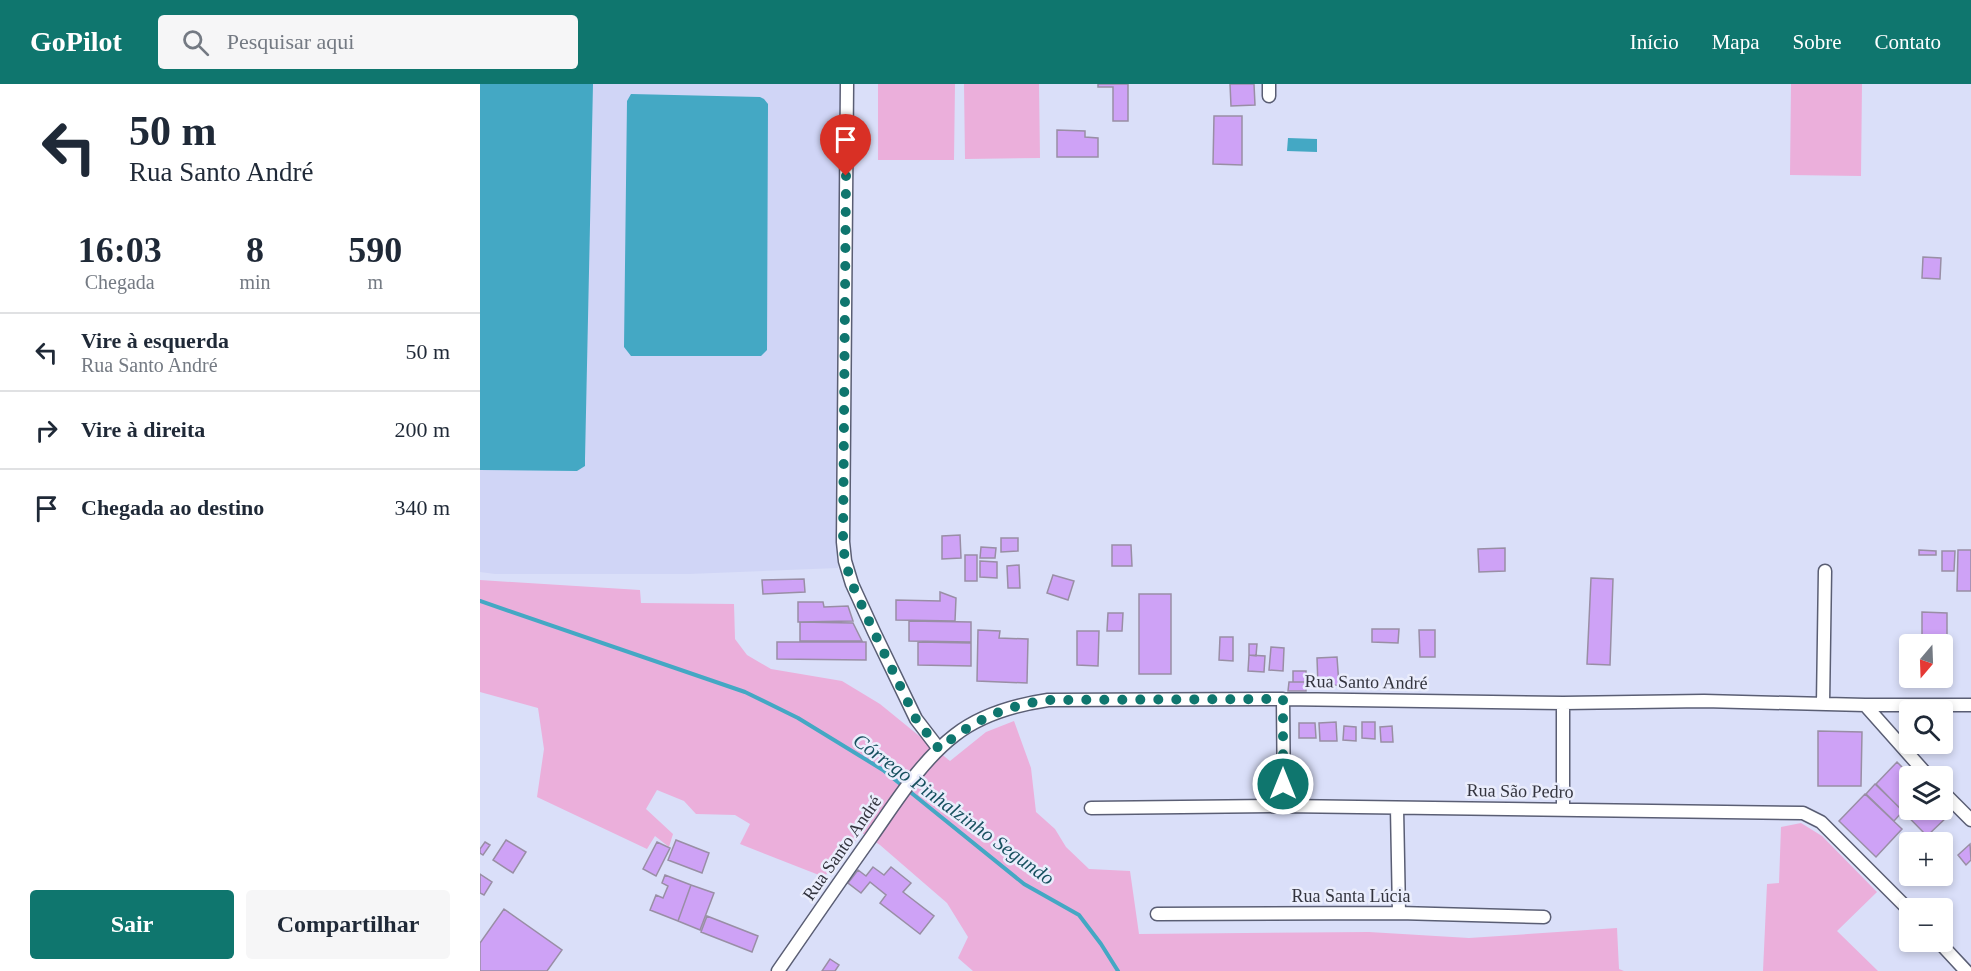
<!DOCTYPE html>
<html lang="pt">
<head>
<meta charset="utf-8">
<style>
  body { margin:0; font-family:Georgia,serif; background:#f6f6f7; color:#1f2937; height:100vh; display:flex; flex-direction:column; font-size:22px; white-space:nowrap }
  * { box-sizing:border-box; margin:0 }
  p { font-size:20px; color:#747a83 }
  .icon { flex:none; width:33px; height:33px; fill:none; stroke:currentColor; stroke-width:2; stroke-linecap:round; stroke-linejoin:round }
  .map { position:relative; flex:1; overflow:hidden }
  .panel { display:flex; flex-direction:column; background:#fff; width:480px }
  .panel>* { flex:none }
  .hud { background:#fff; color:#1f2937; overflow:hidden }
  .needle { width:39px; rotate:199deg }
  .buttons { position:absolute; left:1419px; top:550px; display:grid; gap:12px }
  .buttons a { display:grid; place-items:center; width:54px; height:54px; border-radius:6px; background:#fff; box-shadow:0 3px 9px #0003; font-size:30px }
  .pin { position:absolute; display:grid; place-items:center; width:51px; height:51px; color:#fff; margin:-62px -26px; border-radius:50% 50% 50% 0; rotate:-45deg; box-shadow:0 0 6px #0007 }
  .pin .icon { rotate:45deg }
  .me { position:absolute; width:66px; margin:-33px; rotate:0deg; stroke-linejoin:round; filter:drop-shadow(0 0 4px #0008) }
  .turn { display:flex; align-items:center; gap:21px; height:126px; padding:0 30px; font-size:27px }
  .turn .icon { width:78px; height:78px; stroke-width:2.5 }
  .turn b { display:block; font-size:42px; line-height:51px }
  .eta { display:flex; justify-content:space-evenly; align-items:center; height:102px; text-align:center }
  .eta b { font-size:36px; font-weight:700; line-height:42px }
  .button { display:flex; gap:12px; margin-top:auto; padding:12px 30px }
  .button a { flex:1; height:69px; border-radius:6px; background:#0f766e; color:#fff; font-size:24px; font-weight:700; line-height:69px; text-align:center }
  .button a+a { background:#f6f6f7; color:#1f2937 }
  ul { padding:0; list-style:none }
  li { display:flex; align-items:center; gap:18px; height:78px; padding:0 30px; border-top:2px solid #e0e1e3 }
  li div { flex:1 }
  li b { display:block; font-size:22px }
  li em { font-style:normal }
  header { display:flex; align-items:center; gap:36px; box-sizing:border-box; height:84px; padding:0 30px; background:#0f766e; color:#fff }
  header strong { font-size:28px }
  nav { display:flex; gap:33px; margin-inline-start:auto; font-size:21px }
  .search { width:420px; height:54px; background:#f6f6f7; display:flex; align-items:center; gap:15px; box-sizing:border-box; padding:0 21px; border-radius:6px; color:#747a83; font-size:22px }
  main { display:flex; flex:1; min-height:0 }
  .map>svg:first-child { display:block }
</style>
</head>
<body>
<header>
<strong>GoPilot</strong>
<div class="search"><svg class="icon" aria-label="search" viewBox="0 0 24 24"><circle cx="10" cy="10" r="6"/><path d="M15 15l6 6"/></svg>Pesquisar aqui</div>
<nav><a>Início</a><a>Mapa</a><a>Sobre</a><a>Contato</a></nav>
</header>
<main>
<section class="panel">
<div class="hud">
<div class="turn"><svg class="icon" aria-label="left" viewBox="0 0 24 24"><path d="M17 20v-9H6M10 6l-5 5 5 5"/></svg><div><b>50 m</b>Rua Santo André</div></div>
</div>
<div class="eta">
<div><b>16:03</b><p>Chegada</p></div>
<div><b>8</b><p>min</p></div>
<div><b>590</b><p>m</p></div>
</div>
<ul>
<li><svg class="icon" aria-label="left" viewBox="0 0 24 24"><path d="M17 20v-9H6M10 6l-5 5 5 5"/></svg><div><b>Vire à esquerda</b><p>Rua Santo André</p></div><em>50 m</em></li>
<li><svg class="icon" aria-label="right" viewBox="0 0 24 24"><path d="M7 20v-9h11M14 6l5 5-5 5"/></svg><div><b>Vire à direita</b></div><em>200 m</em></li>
<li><svg class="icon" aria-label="arrive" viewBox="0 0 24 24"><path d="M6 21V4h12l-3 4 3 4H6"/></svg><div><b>Chegada ao destino</b></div><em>340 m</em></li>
</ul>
<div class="button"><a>Sair</a><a>Compartilhar</a></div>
</section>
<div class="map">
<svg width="1491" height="887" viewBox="0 0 1491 887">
  <rect width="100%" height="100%" fill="#dadff9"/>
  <path fill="#d0d5f6" d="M0,0H361L358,484L209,490H15L0,488Z"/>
  <path fill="#ebafdb" d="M398,0H475L474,76H398Z
    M484,0H559L560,74L485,75Z
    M1311,0H1382L1381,92L1310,91Z
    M0,496L160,506L161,519L254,520L255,555L267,571L291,585L362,597L400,620L470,677L506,648L534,637L551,684L556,728L575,745L586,763L609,785L650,787L659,850L889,848L989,854L1137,844L1139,885L1144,887H493L478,874L488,853L467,819L400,761L382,749L344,793L260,760L270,740L255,731L216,730L204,717L177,706L166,725L193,750L189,763L175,752L167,765L57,713L64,665L58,624L0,608Z
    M1321,739L1342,752L1397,808L1357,847L1398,887H1283L1287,800L1299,799L1301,743Z"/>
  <path fill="#44a8c4" d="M0,0H113L105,375V382L97,387L0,386Z
    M151,10L280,13L284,15L288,20L287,266L281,272H151L144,263L147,17Z
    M808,54L837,55V68L807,67Z"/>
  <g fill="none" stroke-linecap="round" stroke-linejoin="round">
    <path stroke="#44a8c4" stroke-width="4" d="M0,517L265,608L318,634L403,686L544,800L599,831L621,860L638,887"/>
  </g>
  <path fill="#cea2f6" stroke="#998ea5" stroke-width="1.5" d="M618,0H648V37H633V3H618Z
    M750,0H774L775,21L751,22Z
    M734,32H762V81L733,80Z
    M577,46L605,47V53L618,54V73H577Z
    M1443,173L1461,174L1460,195L1442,194Z
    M480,451L481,474L462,475V452Z
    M521,454H538V467L521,468Z
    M632,461H651L652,482H632Z
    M501,463L516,464L515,474H500Z
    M1025,464V487L999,488L998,465Z
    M1439,466L1456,467V471H1439Z
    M1478,466H1491V507H1477Z
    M1462,467H1475L1474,487H1462Z
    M485,471H497V497H485Z
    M500,477L517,478V494L500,493Z
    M539,481L540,504H528L527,482Z
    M573,491L594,497L588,516L567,509Z
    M1111,494L1133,495L1130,581L1107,580Z
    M324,495L325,508L283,510L282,496Z
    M460,508L476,514L475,537L416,536V516L460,517Z
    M659,510H691V590H659Z
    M318,518H343L344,523L368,522L373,537L318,538Z
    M1442,528L1467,529V574H1462V561H1442Z
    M628,529H643L642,547H627Z
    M429,537L491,538V558L429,557Z
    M320,538L373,539L382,557H320Z
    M892,545H919L918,559L892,558Z
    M498,546L520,547L519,554L548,555L547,599L497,597Z
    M939,546H955V573H940Z
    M597,547H619L618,582L597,581Z
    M740,553H753V577L739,576Z
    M297,558H386V576L297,575Z
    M438,558L491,559V582L438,581Z
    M769,560H777L776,572L769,571Z
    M791,563L804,564L803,587L789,586Z
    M769,571L785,572L784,588L768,587Z
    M857,573L859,601L838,602L837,574Z
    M813,587H826V598H813Z
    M809,598H826V607H808Z
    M856,638L857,657H840L839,639Z
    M882,638H895V655L882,654Z
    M819,639H835L836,654H819Z
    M864,642L876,643V657L863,656Z
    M912,642L913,658H901L900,643Z
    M1338,647L1382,648L1381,702H1338Z
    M1417,678L1432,693H1430V726H1462V724L1469,731L1447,752L1396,700Z
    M1395,700L1423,727L1414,737L1386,710Z
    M1385,710L1422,745L1396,773L1359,737Z
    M26,756L46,768L33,789L13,776Z
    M196,756L229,769L222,789L188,776Z
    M5,758L10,761L3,771L0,769V765Z
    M177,758L190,764L176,792L163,785Z
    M1490,760L1491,776L1486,781L1478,771Z
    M393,783L404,791L411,783L431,799L423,808L454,832L440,850L400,819L406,811L390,798L381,809L368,799L378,786L386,792Z
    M0,790L12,798L4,811L0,809Z
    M185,791L211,801L198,837L170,826L176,811L183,814L188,802L182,799Z
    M211,801L234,809L220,846L198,837Z
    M24,825L82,866L67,887H0V859Z
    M227,832L278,852L272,868L221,848Z
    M350,875L359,881L355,887H342Z"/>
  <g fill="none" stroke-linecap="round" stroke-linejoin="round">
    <g stroke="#5a5e74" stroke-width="15">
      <path id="minor" d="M367,0L363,458L365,477L372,500L394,548L436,635L459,665
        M789,12V0
        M803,615L804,722
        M1343,620L1345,487
        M1385,621L1449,693
        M1462,707L1491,736
        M611,724L804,722L1323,729L1341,738L1430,827
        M917,724L919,829
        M1083,726V619
        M677,830L919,829L1064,833
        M1459,858L1486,887
        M298,887C329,842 360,797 392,752C416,718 441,677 475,651C502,630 535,621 568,616L803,615L1083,619L1224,617L1385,621H1491"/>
    </g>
    <use href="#minor" stroke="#fff" stroke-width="12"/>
  </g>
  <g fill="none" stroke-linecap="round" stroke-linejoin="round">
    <path stroke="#0f766e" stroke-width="10" stroke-dasharray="0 18" d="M366,92L363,458L365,477L372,500L394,548L436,635L459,665C493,636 525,622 568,616L803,615V700"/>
  </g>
  <g text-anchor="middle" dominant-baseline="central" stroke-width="5" stroke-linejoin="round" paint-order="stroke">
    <g font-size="18" fill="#33343e" stroke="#eaedfc">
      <text transform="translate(886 598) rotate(1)">Rua Santo André</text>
      <text transform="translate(1040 707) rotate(1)">Rua São Pedro</text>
      <text transform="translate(362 764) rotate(-55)">Rua Santo André</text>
      <text x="871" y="812">Rua Santa Lúcia</text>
    </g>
    <g font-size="20" font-style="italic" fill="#17505f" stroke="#eaedfc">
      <text transform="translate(474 725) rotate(36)">Córrego Pinhalzinho Segundo</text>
    </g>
  </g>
</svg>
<div class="buttons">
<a><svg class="needle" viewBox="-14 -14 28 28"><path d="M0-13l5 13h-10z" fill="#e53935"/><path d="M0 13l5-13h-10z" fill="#747a83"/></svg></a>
<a><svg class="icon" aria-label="search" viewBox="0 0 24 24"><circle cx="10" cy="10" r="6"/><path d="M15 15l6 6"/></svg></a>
<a><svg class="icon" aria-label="layers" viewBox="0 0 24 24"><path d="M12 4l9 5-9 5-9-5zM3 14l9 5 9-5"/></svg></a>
<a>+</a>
<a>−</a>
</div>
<div class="pin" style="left:366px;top:92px;background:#d93025"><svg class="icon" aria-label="arrive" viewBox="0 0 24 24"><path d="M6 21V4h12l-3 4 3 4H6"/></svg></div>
<svg class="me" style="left:803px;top:700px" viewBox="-20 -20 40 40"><circle r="17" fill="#0f766e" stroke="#fff" stroke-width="3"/><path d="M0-11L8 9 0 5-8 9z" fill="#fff"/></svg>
</div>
</main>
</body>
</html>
